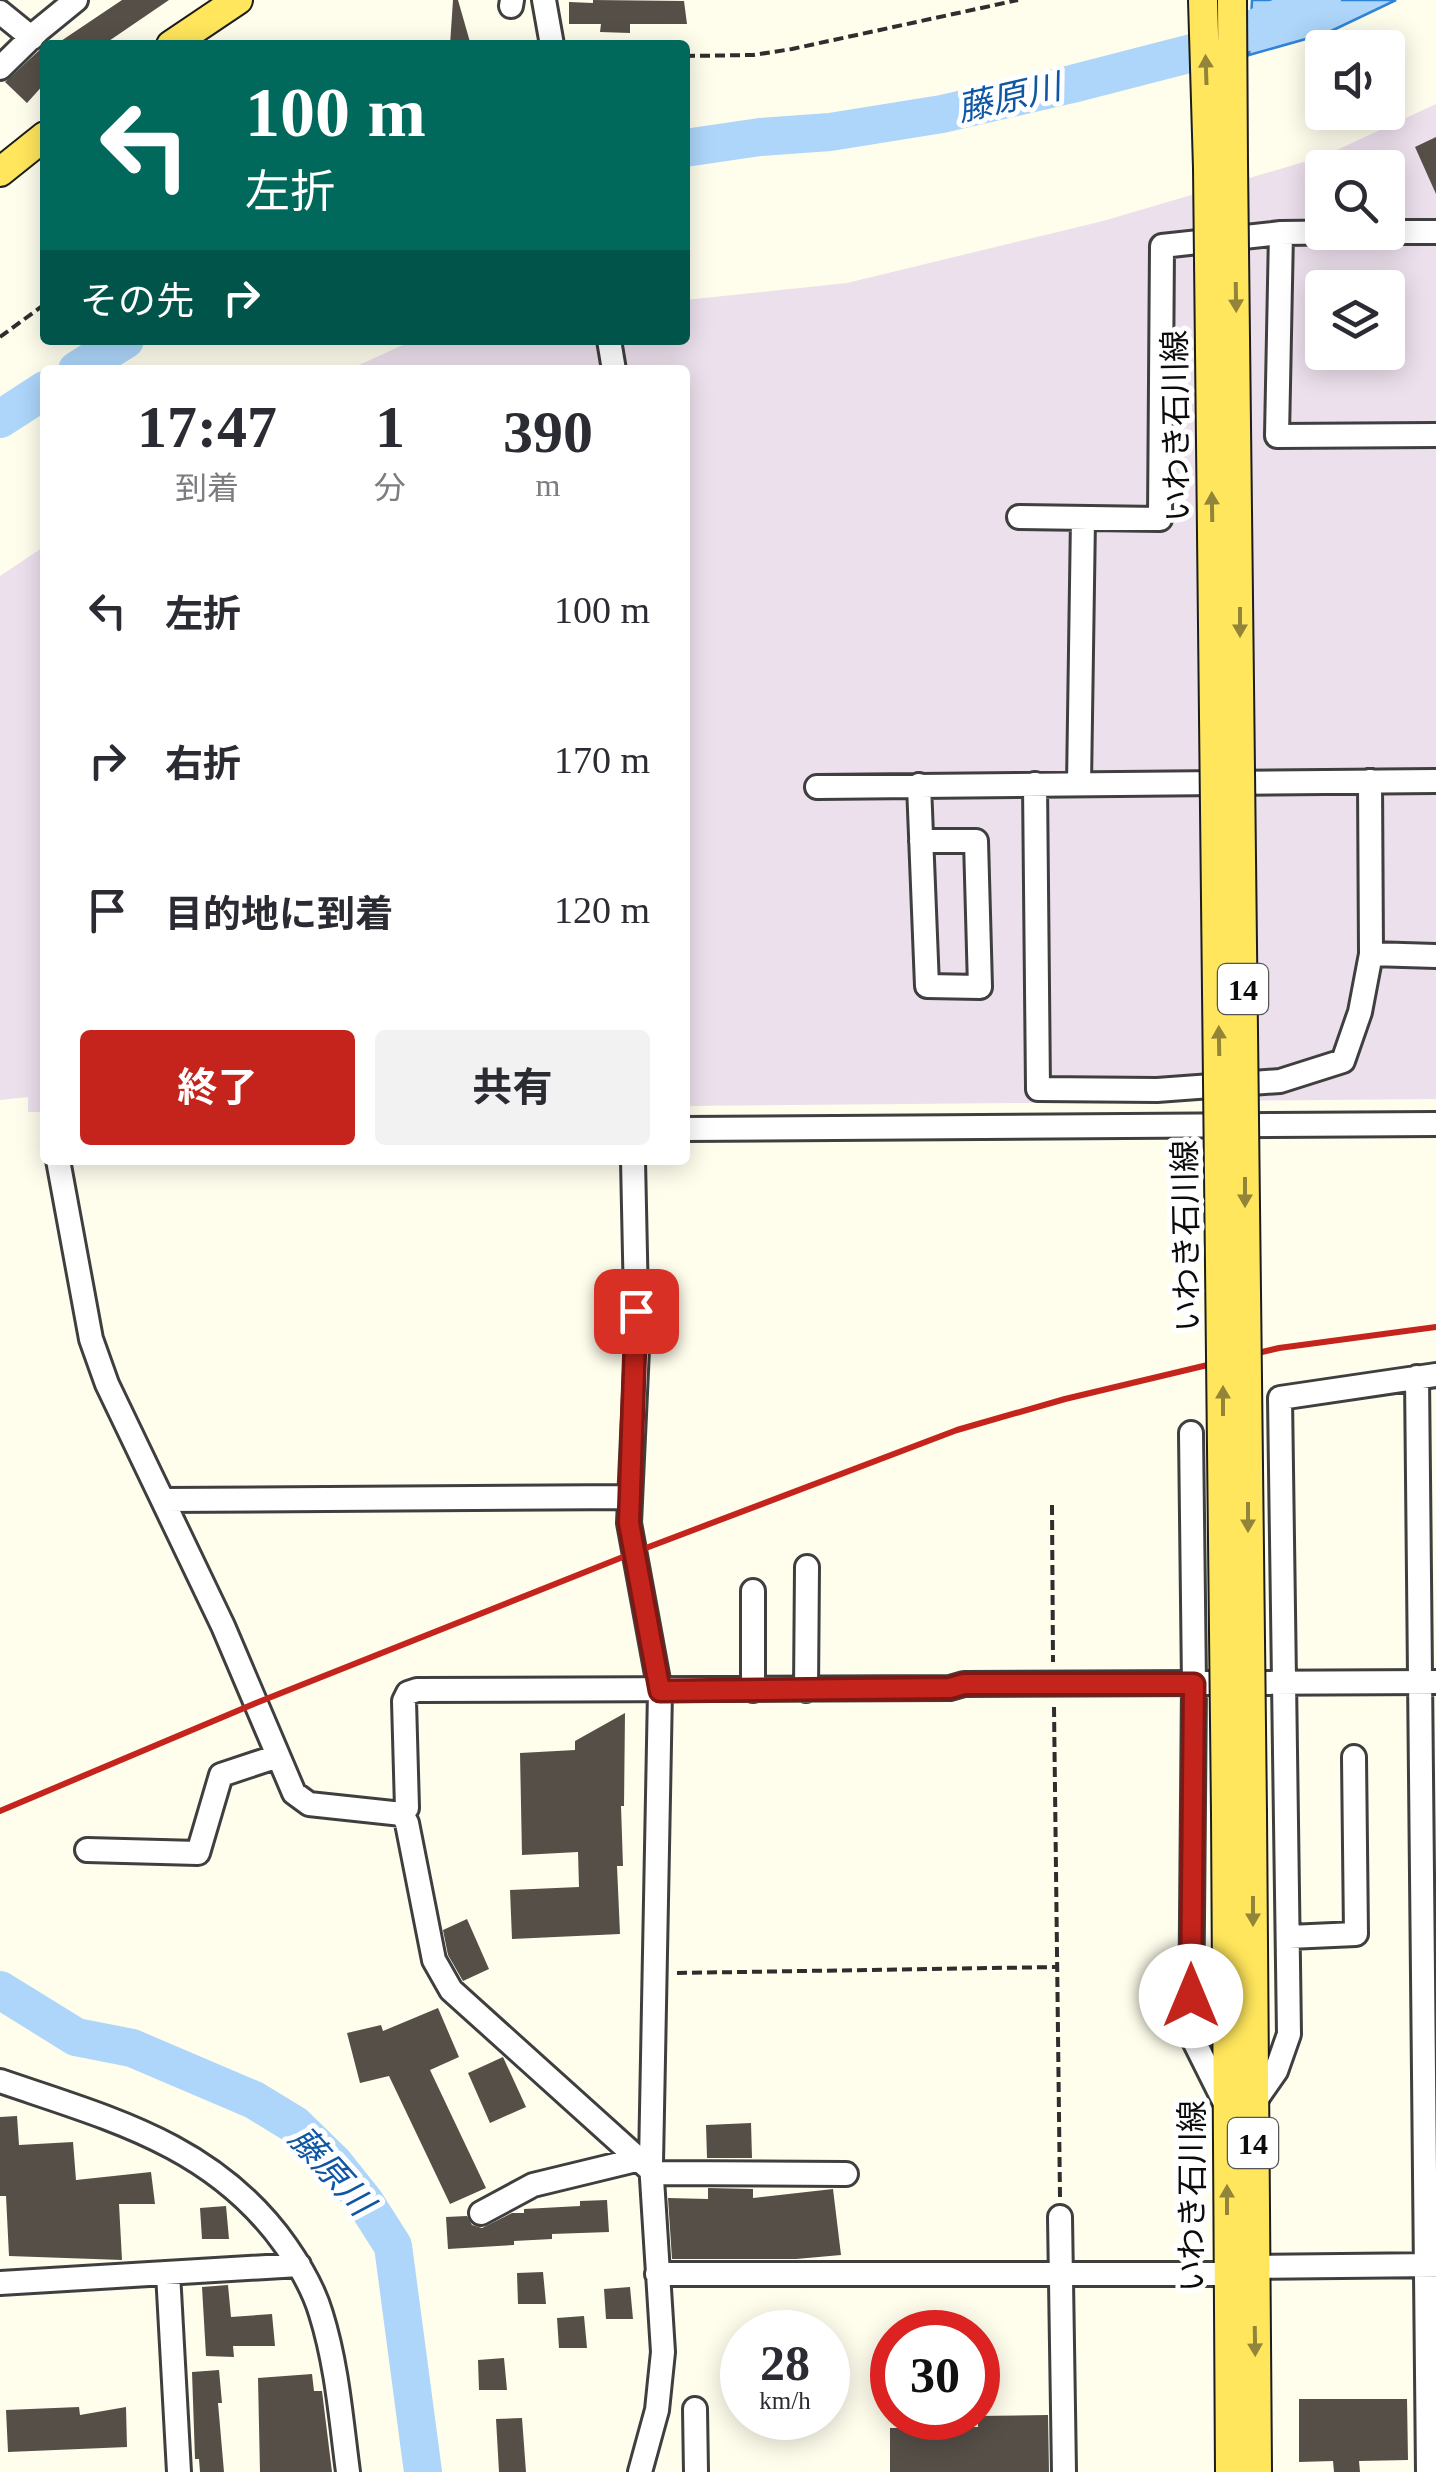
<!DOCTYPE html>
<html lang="ja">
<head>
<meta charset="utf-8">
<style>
  body { margin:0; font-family:"Times New Roman","Noto Sans JP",serif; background:#f2f2f3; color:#2b2b33; height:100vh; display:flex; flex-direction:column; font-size:38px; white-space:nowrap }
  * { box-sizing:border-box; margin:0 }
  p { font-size:32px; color:#7c7c81 }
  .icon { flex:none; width:55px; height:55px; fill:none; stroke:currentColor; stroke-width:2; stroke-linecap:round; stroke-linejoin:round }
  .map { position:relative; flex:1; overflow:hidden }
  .drawer { position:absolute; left:40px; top:365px; width:650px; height:800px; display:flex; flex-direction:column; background:#fff; border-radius:10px; box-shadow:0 5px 25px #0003 }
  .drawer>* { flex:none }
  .guide { position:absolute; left:40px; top:40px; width:650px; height:305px; border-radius:10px; box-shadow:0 5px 25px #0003; background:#00695c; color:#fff; overflow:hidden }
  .fabs { position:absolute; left:1305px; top:30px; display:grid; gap:20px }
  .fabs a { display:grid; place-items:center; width:100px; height:100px; border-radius:10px; background:#fff; box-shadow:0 5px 25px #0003; font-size:50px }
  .speed { position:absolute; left:720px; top:2310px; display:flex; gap:20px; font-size:50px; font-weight:700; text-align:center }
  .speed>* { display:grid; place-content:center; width:130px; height:130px; border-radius:50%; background:#fff; box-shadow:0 5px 25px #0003; line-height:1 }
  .speed small { font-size:25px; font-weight:400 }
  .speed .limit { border:15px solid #d22; background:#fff; color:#111 }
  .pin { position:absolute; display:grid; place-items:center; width:85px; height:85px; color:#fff; margin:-42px; border-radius:20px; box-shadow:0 5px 15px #0006 }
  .me { position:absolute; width:110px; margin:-55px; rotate:0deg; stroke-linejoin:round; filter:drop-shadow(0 0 8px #0008) }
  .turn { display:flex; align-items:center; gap:35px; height:210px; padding:0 40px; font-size:45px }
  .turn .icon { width:130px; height:130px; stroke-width:2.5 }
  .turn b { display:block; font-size:70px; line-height:85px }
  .then { display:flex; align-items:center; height:95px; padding:0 40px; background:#0003; gap:20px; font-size:38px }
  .eta { display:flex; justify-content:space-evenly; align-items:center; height:170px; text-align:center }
  .eta b { font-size:60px; font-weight:700; line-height:70px }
  .action { display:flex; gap:20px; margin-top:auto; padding:20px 40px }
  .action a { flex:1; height:115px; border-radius:10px; background:#c4241c; color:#fff; font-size:40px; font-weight:700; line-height:115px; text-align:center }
  .action a+a { background:#f2f2f3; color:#2b2b33 }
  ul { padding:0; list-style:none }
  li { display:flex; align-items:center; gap:30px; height:150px; padding:0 40px }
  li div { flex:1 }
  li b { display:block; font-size:38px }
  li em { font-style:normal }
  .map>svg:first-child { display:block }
</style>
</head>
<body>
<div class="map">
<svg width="1436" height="2472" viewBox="0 0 1436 2472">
  <rect width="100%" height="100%" fill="#fffdec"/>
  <path fill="#ece0ec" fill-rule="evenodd" d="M1436,104V1099L685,1106V370H348L414,340H685V300L847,283L1103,221L1324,156ZM1322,168H1388V232H1322ZM1322,288H1388V352H1322Z
    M45,546V1112H28V1097L0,1100V576Z"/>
  <path fill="#add6fa" stroke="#3084d5" stroke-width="2.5" d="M1252,0H1396L1327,33L1249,55Z"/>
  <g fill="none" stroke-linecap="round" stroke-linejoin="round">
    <path stroke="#add6fa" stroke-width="38" d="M685,148L760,137L830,132L942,114L1072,84L1200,51L1322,0
      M77,370L125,340
      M0,419L45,390
      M0,1990L76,2037L132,2048L254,2100L295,2125L334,2163L365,2202L393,2246L423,2472"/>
  </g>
  <path fill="#564f48" d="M122,0H169L103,45H55Z
    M453,0H458L470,42L460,45H450Z
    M593,0L684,1L687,24H630V33L600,32L601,24H569V2L593,3Z
    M45,45V83L27,103L5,82Z
    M1436,137V194L1415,147Z
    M625,1713L624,1806H621L623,1866H617L620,1934L512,1939L510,1890L579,1887L578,1852L522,1855L520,1753L575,1750V1741Z
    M467,1919L489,1969L463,1981L448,1955L443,1930Z
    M438,2008L459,2057L430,2070L486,2188L450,2204L389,2076L360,2083L347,2033L381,2025L383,2031Z
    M503,2057L526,2107L490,2123L468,2073Z
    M17,2116L19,2145L73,2142L76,2180L151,2172L155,2204H119L122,2260L9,2256L6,2196H0V2117Z
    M751,2123L752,2158H707L706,2125Z
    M708,2188L753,2189V2198L833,2189L841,2255L796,2259H672L668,2198L708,2199Z
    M607,2200L609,2232L552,2234V2239L514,2241V2245L448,2249L446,2217L467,2216L472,2225L482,2228L512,2213H524V2209L580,2206V2201Z
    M226,2206L229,2239H202L200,2208Z
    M543,2272L546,2304H518L517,2273Z
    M228,2285L231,2317L272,2314L275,2346H233L234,2357L206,2356L202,2287Z
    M630,2287L633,2319H606L604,2289Z
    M584,2316L587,2348H559L557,2318Z
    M504,2358L507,2390H479L478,2360Z
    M219,2370L222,2403H218L224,2472H200L199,2459H195L192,2372Z
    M312,2374L314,2391H322L332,2472H260L258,2378Z
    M1299,2399H1407L1408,2460L1359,2461L1360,2472H1334L1333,2461L1299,2462Z
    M79,2407L80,2415L126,2407L127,2447L8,2452L6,2410Z
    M1048,2415L1049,2472H890V2428L978,2427V2416Z
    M522,2418L526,2472H499L496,2419Z"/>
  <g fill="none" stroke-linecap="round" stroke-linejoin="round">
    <g stroke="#3f3f3f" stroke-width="28">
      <path id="minor" d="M544,0L552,45
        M511,6L512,0
        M0,12L32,38
        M0,68L38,31L76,0
        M1388,232H1436
        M1281,233L1277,436L1436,435
        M609,340L614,370
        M1019,517L1160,519L1162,246L1281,233L1365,232
        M1035,784L1038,1089L1157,1090L1280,1081L1343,1061L1360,1012L1371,954L1370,781
        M1079,784L1083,518
        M919,785L927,986L980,987L976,841H921
        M817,787L1436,781
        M1371,954L1436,956
        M685,1129L1436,1124
        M58,1160L91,1339L107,1384L223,1626L294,1793L309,1804L402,1814
        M633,1160L637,1349L629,1523L660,1691L651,2163L663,2352L657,2410L640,2472
        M1417,1377L1428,2472
        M1191,1433L1194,1684L1191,2035L1227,2107
        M163,1500L630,1497
        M753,1591V1690
        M806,1690L807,1567
        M87,1850L198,1853L221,1775L278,1756
        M1289,1937L1356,1934L1354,1757
        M0,2081C111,2119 215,2145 286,2246C300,2266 314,2290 321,2314C337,2365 341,2419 348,2472
        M1253,2104L1276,2071L1289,2034L1280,1398L1436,1375
        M846,2174L654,2173L451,1990L434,1960L407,1823L402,1814L407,1808L404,1701L408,1693L417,1690L950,1688L964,1684L1436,1682
        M481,2213L533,2185L640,2159
        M1060,2217L1064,2472
        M168,2273L179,2472
        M657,2274H1227L1254,2267L1436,2265
        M0,2283L299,2265
        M695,2409L696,2472"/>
    </g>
    <g stroke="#1d1d1d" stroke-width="32">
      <path id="major" d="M1203,0L1208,168
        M1232,0L1233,164
        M171,45L238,0
        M0,172L45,136
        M1252,1813L1257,2472
        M1226,1814L1230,2472"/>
    </g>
    <path stroke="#2e2e2e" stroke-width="4" stroke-dasharray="10 5" stroke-linecap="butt" d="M685,56L753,55L792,49L1018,0
      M0,337L45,304
      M1052,1505L1053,1662
      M1054,1707L1060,2197
      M677,1973L1057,1967"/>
    <use href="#minor" stroke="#fff" stroke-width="22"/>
    <use href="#major" stroke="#ffe65c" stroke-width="28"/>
    <path stroke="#c4241c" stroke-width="6" d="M0,1811L256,1703L638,1551L957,1430L1065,1399L1279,1348L1436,1327"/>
    <g stroke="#1d1d1d" stroke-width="32" stroke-linecap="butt">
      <path id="major-bridge" d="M1233,164L1252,1813
        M1208,168L1226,1814"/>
    </g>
    <use href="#major-bridge" stroke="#ffe65c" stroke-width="28"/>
  </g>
  <defs><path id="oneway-solid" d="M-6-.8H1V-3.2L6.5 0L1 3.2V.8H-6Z" transform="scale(2.5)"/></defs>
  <g fill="#928438">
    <use href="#oneway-solid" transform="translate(1206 70) rotate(-92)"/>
    <use href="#oneway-solid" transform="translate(1236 297) rotate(89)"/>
    <use href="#oneway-solid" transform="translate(1212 507) rotate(-91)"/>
    <use href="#oneway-solid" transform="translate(1240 622) rotate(90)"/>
    <use href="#oneway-solid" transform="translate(1219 1041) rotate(-91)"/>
    <use href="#oneway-solid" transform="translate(1245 1192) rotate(90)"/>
    <use href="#oneway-solid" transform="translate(1223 1401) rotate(-90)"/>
    <use href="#oneway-solid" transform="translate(1248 1517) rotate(90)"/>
    <use href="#oneway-solid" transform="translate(1253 1911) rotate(90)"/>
    <use href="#oneway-solid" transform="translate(1227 2200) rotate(-90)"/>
    <use href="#oneway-solid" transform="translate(1255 2341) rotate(89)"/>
  </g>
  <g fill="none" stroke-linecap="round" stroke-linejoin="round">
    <g stroke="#7f1712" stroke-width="25">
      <path id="route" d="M636,1311L629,1523L660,1691L950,1688L964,1684H1194L1191,1996"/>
    </g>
    <use href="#route" stroke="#c4241c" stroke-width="18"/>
  </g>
  <g text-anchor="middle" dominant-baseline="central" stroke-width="10" stroke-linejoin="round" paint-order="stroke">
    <g fill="#fff" stroke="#555" stroke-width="2.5">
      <rect x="1218" y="964" width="50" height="50" rx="8"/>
      <rect x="1228" y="2118" width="50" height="50" rx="8"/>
    </g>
    <g font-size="30" font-weight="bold" fill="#0c0c0c">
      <text x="1243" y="989">14</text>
      <text x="1253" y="2143">14</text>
    </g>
    <g font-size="32" fill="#0c0c0c" stroke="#fff">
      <text transform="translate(1176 426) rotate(-91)">いわき石川線</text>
      <text transform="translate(1186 1236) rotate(-91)">いわき石川線</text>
      <text transform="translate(1192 2196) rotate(-90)">いわき石川線</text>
    </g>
    <g font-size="35" font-style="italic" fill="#0f56a5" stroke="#fff">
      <text transform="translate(1009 98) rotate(-13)">藤原川</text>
      <text transform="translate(331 2171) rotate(48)">藤原川</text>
    </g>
  </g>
</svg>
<div class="fabs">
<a><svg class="icon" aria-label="sound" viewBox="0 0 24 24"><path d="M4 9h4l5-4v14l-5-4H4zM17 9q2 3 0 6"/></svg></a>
<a><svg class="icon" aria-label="search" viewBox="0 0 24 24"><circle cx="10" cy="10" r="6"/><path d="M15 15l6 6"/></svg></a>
<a><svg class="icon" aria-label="layers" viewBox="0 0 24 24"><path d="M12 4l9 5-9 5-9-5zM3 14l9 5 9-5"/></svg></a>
</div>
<div class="speed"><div>28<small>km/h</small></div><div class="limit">30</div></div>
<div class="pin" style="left:636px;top:1311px;background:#d93025"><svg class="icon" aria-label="arrive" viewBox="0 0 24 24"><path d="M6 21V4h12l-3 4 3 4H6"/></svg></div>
<svg class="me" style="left:1191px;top:1996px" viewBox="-20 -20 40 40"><circle r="19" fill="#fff"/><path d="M0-13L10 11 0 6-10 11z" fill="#c4241c"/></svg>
<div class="guide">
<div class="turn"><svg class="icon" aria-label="left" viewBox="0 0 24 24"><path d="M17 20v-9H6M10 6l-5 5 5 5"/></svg><div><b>100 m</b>左折</div></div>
<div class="then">その先<svg class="icon" aria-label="right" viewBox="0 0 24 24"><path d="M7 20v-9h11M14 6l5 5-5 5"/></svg></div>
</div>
<section class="drawer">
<div class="eta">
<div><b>17:47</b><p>到着</p></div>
<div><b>1</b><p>分</p></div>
<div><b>390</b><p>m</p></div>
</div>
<ul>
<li><svg class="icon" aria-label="left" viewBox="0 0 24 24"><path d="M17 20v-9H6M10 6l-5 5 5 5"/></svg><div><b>左折</b></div><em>100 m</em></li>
<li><svg class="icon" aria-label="right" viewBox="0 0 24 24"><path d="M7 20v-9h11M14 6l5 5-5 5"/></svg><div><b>右折</b></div><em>170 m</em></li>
<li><svg class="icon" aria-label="arrive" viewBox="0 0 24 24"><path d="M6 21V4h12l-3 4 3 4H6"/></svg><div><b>目的地に到着</b></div><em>120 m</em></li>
</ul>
<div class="action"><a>終了</a><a>共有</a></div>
</section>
</div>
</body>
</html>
